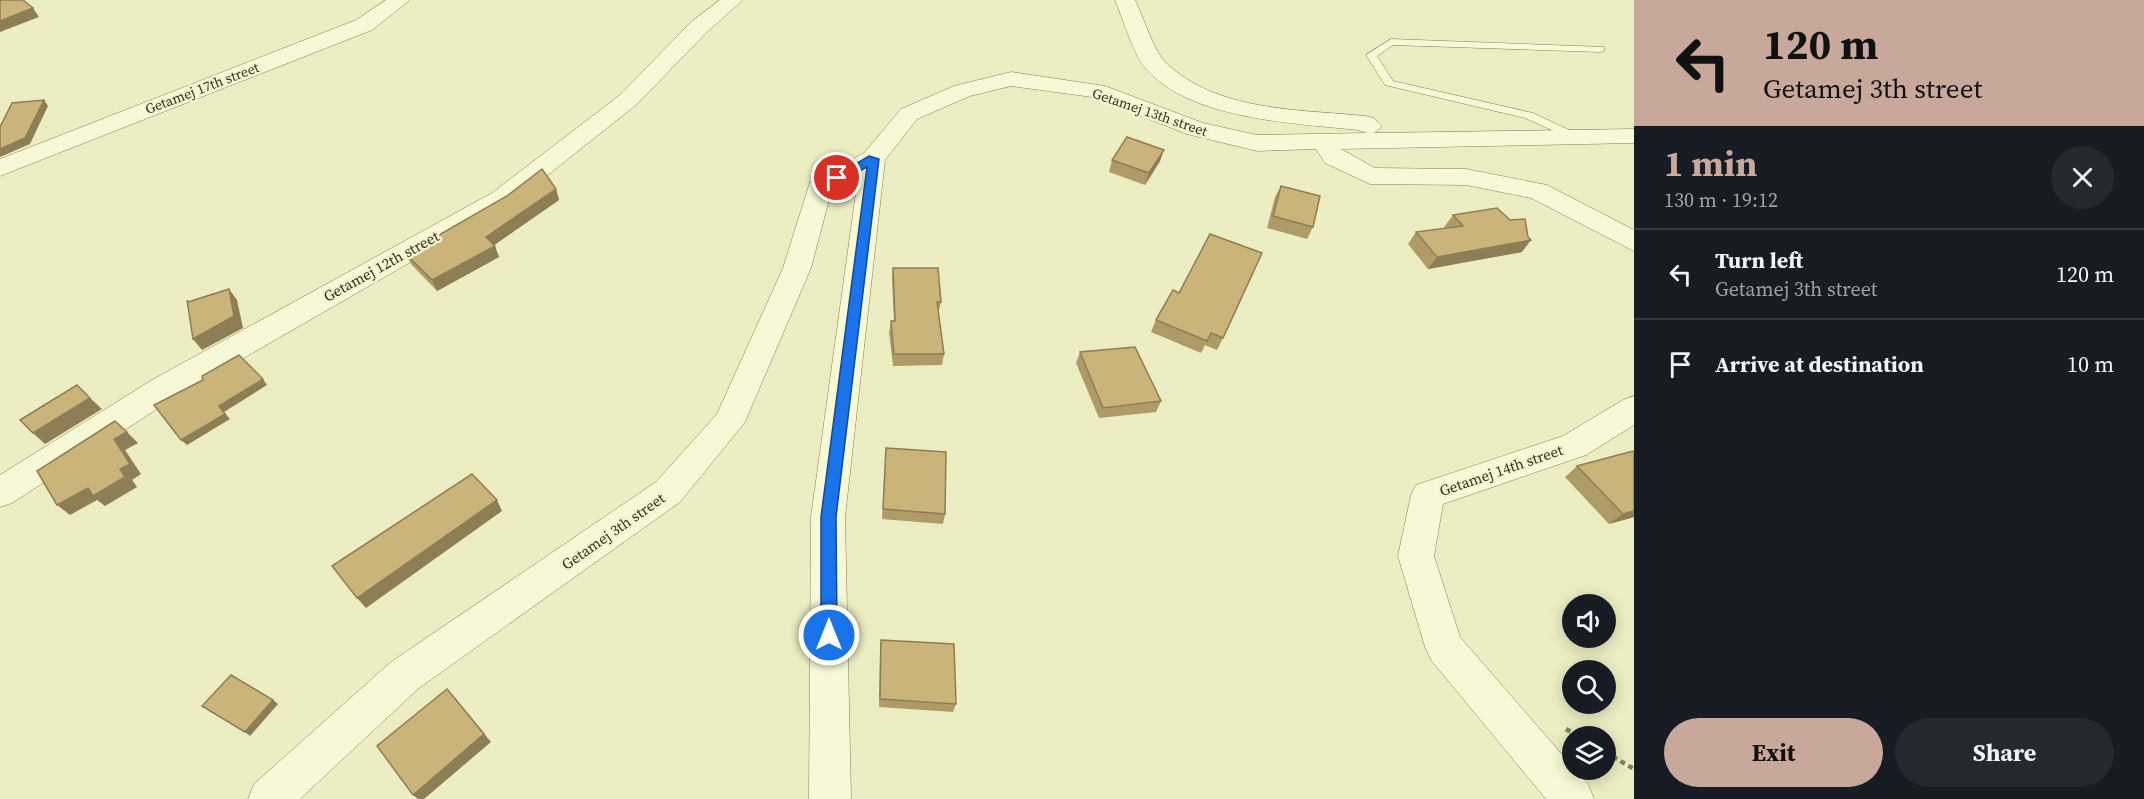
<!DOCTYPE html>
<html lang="en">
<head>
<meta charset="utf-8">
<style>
  body { margin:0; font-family:"Source Serif 4",serif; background:#242831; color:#f1f3f6; height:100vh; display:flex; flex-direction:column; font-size:22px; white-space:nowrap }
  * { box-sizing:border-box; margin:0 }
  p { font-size:20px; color:#9ea1a6 }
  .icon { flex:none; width:33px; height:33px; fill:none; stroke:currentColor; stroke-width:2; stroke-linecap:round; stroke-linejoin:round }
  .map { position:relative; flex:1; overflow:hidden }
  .side { display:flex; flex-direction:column; background:#171b24; width:510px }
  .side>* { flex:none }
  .hud { background:#c7a89b; color:#111; overflow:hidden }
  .fabs { position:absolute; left:1562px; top:594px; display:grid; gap:12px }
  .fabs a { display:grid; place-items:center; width:54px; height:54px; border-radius:50%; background:#171b24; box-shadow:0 3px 15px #0003; font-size:30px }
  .pin { position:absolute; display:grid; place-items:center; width:51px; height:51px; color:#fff; margin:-26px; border:3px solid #fff; border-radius:50%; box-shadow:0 2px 6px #0007 }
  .me { position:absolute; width:66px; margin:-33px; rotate:0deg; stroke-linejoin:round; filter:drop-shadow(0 0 4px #0008) }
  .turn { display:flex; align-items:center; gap:21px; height:126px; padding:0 30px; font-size:27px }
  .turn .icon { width:78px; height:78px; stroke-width:2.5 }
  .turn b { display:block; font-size:42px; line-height:51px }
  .round { display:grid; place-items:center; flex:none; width:63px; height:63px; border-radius:32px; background:#242831 }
  .headline { display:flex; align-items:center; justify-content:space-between; height:102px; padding:0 30px }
  h1 { font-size:36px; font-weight:700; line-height:45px; color:#c7a89b }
  .button { display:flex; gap:12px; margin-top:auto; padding:12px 30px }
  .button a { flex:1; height:69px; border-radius:36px; background:#c7a89b; color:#111; font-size:24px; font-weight:700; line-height:69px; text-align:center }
  .button a+a { background:#242831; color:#f1f3f6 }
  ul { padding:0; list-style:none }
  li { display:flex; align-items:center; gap:18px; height:90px; padding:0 30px; border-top:2px solid #363941 }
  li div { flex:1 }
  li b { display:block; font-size:22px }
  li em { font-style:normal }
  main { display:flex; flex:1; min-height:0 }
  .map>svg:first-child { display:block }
</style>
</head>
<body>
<main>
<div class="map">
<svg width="1634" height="799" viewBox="0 0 1634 799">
  <rect width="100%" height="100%" fill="#ecedc2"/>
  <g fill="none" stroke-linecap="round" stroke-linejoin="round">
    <g stroke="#867f5a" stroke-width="1">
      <path id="service" d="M1391,39L1604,47V51L1600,52L1393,45L1377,56L1393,81L1533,113L1584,137L1582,140H1574L1525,118L1385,85L1366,55Z"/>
    </g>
    <g stroke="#867f5a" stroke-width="1">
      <path id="minor" d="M386,0H410L372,30L0,176V159L356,20Z
        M720,0H743L707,32L636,105L510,205L174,398L12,503L0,507V475L152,380L492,193L620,95L691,22Z
        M1115,0H1135C1143,16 1154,51 1165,62C1217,112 1298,109 1365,116L1374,118L1382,127L1374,133L1634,129V143L1341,149L1375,168L1466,169L1547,185L1634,230V251L1531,198L1466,185L1370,184L1325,163L1316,149L1257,151L1187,134L1092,97L1011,86L970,96L917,119L885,160L845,517L851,799H809L811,517L858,178L831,192L811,268L745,422L680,502L419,688L300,799H248L254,784L391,662L656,482L717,414L783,268L810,182L864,153L901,109L954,86L1011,72L1105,86L1203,123L1257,135L1367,133L1358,130C1294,123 1190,120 1145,68C1133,53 1123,19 1115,0Z
        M1634,396V425L1586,455L1443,504L1434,556L1460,637L1572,766V770H1575L1588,784L1594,799H1546L1431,660L1425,647L1398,556L1411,495L1416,485L1563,436L1623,400Z"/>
    </g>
    <path stroke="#867f5a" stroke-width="4.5" stroke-dasharray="5 4" stroke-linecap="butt" d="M1566,729L1578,736
      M1605,752L1634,769"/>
    <use href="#service" fill="#f7f8d5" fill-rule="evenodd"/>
    <use href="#minor" fill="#f7f8d5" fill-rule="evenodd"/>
  </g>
  <path fill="#ae9b68" d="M1112,160L1160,161L1145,185L1109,172Z
    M1281,186L1313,227L1307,239L1267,228L1275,197Z
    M556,189L559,200L494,245L499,257L437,291L411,264L406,254Z
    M1453,215L1522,252L1428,269L1408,244L1416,232L1445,228L1444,227Z
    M893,268L941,302L938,314L944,354L942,365L893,366L889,333L891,321H894L892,279Z
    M1173,290L1223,338L1217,350L1205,345L1201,353L1151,332L1156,320Z
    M1080,352L1161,401L1156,412L1099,418L1076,363Z
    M886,448L945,514L943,524L882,519Z
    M1577,466L1634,517L1609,524L1565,477Z
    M881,640L956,704L953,712L879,707L880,649Z"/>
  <path fill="#8d7e55" d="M33,8L39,17L0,32V21Z
    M44,100L48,106L30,144L0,157V149Z
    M1164,150L1160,161L1145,185L1149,173Z
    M556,189L559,200L490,248L486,237Z
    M1531,240L1522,252L1428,269L1437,257Z
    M495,246L499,257L437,291L432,280Z
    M229,289L237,300L243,328L202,350L193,339Z
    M263,379L267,385L224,412L230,419L187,445L181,440L219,406Z
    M90,398L102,409L45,444L33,433Z
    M127,432L138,443L125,450L141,474L132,480L137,487L105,506L97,500L70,515L57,505L120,469L114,439Z
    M497,500L502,511L366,608L357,598Z
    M1634,511V517L1609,524L1623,514Z
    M454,697L491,742L424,799H418L413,795Z
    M273,700L278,704L250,736L245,732Z"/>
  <path fill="#cab479" stroke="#8d7e55" stroke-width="1.5" d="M0,0H23L33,8L0,21Z
    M44,100L25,138L0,149V127L12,103Z
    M1127,137L1164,150L1149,173L1112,160Z
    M542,169L556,189L486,237L495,246L432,280L406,254L507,196Z
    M1281,186L1320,196L1313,227L1273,216Z
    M1497,208L1510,220L1525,219L1528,237L1531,240L1437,257L1416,232L1463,226L1453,215Z
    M1210,234L1262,253L1223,338L1211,333L1207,341L1156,320L1173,290L1179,293Z
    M893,268H938L941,302H937L944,354H894L891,321H895Z
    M229,289L234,316L193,339L187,300L188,302Z
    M1135,347L1161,401L1103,408L1080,352Z
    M239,355L263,379L219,406L225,414L181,440L154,405L203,380L202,376Z
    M77,385L90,398L33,433L20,420Z
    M115,421L127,432L114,439L130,464L120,469L125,477L93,496L88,488L57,505L37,471Z
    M886,448L946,452L945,514L883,509Z
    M1633,451L1634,452V511L1623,514L1577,466Z
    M472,474L497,500L357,598L332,566Z
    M881,640L954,644L956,704L880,699Z
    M231,675L273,700L245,732L202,706Z
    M447,689L484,734L413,795L377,746Z"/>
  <path fill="#1a73e8" stroke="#114b97" stroke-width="1.5" d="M869,156L879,159L836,517L837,635L835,640L829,642L823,640L821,635V517L867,167L841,181L832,178Z"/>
  <g text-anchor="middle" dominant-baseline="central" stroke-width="5" stroke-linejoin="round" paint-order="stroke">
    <g font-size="14" fill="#36311d" stroke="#f3f4d1">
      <text transform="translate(202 88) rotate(-21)">Getamej 17th street</text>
      <text transform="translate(1150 112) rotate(19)">Getamej 13th street</text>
    </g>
    <g font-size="15" fill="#36311d" stroke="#f3f4d1">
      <text transform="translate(381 266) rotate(-29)">Getamej 12th street</text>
      <text transform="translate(1501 470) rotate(-19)">Getamej 14th street</text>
      <text transform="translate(613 531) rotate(-35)">Getamej 3th street</text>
    </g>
  </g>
</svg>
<div class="fabs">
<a><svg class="icon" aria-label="sound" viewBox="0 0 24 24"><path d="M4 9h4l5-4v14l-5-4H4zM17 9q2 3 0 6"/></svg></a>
<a><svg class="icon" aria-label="search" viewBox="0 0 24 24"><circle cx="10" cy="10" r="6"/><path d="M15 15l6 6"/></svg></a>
<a><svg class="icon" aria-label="layers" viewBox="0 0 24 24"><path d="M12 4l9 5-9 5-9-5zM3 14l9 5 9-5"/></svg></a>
</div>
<div class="pin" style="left:837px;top:178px;background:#d93025"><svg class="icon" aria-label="arrive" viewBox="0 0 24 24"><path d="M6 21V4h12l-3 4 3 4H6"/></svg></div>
<svg class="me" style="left:829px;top:635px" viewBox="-20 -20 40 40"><circle r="17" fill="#1a73e8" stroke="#fff" stroke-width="3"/><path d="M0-11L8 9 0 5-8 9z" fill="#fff"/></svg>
</div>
<section class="side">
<div class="hud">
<div class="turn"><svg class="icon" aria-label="left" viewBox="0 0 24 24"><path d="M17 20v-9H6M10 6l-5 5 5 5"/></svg><div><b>120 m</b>Getamej 3th street</div></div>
</div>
<div class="headline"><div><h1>1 min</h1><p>130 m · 19:12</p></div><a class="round"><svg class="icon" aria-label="close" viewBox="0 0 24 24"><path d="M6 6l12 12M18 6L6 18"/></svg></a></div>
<ul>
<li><svg class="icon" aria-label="left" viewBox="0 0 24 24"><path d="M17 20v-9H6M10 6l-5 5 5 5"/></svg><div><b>Turn left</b><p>Getamej 3th street</p></div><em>120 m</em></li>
<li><svg class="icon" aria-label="arrive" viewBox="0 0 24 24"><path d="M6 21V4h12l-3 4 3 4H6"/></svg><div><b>Arrive at destination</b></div><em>10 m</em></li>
</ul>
<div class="button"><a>Exit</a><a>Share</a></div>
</section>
</main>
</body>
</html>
